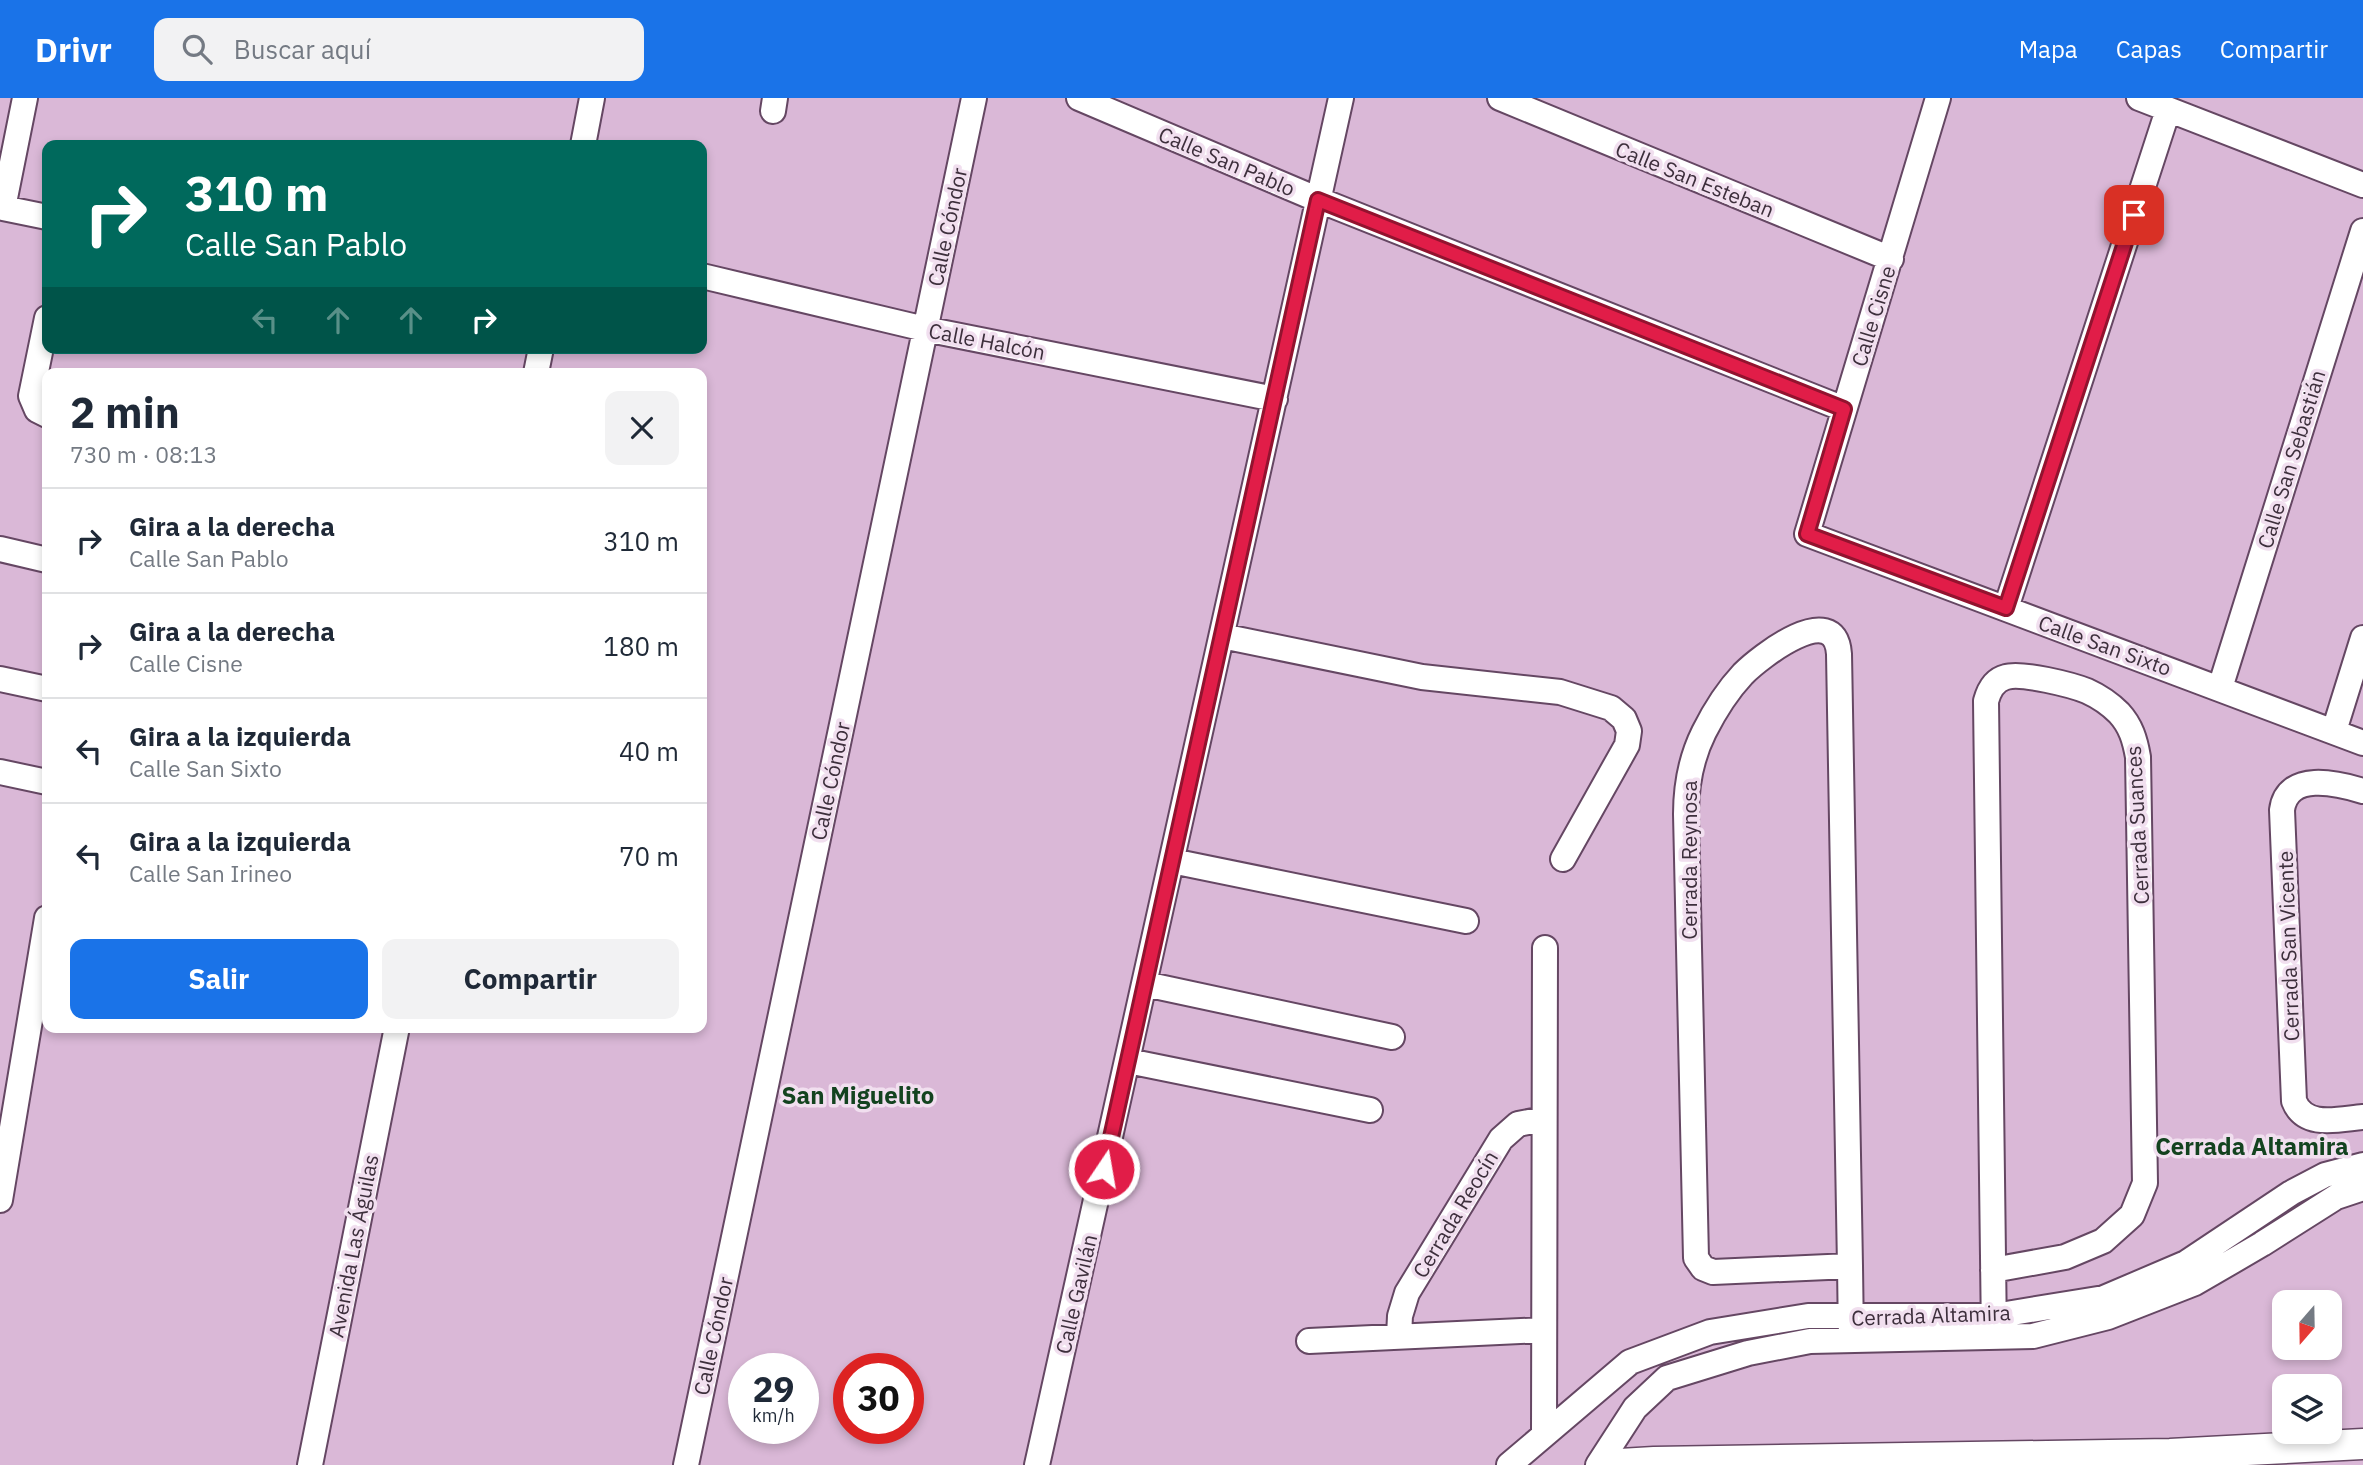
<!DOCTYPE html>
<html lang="es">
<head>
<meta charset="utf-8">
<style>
  body { margin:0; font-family:"IBM Plex Sans",sans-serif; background:#f2f2f3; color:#1f2937; height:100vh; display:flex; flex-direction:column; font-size:26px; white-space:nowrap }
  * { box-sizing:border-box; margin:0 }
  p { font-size:23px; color:#747a83 }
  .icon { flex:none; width:38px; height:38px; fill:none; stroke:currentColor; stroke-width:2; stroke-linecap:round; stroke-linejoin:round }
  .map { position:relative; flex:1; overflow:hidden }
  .side { position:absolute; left:42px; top:270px; width:665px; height:665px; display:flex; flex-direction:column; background:#fff; border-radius:14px; box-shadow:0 4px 10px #0003 }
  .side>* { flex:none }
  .hud { position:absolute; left:42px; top:42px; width:665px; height:214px; border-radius:14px; box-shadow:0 4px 10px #0003; background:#00695c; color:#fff; overflow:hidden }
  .needle { width:46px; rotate:200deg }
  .controls { position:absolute; left:2272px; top:1192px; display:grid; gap:14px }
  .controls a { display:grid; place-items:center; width:70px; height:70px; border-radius:14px; background:#fff; box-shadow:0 4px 10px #0003; font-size:35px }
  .speed { position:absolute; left:728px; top:1255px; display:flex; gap:14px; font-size:35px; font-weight:700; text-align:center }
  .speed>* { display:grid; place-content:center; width:91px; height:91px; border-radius:50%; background:#fff; box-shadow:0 4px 10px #0003; line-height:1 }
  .speed small { font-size:18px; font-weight:400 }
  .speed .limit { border:10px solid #d22; background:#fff; color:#111 }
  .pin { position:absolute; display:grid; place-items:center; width:60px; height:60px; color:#fff; margin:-30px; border-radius:14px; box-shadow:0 4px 10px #0006 }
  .me { position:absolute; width:77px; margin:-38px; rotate:12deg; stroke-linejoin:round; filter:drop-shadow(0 0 5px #0008) }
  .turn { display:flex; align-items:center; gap:24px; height:147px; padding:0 28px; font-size:32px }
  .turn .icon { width:91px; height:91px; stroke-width:2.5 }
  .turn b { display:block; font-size:49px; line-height:60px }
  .lanes { display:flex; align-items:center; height:66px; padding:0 28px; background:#0003; justify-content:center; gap:35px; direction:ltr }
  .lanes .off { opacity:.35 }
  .round { display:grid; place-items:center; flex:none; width:74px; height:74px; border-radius:14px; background:#f2f2f3 }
  .summary { display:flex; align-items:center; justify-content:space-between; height:119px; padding:0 28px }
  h1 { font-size:42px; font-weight:800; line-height:52px }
  .action { display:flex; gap:14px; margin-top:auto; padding:14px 28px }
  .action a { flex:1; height:80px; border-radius:14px; background:#1a73e8; color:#fff; font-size:28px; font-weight:800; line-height:80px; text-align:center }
  .action a+a { background:#f2f2f3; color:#1f2937 }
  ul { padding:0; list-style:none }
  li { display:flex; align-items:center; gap:21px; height:105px; padding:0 28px; border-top:2px solid #e0e1e3 }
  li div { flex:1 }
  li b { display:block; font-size:26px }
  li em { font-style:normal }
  header { display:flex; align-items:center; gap:42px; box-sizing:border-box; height:98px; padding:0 35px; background:#1a73e8; color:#fff }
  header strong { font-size:33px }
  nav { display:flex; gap:38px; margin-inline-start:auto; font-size:24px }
  .search { width:490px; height:63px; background:#f2f2f3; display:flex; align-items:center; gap:18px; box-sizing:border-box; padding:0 24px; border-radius:14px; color:#747a83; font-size:26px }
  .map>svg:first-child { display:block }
</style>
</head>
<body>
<header>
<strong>Drivr</strong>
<div class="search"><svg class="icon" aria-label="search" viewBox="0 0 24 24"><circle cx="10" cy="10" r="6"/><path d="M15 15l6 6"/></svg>Buscar aquí</div>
<nav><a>Mapa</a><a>Capas</a><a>Compartir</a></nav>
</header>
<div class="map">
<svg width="2363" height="1367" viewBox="0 0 2363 1367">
  <rect width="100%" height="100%" fill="#dab8d7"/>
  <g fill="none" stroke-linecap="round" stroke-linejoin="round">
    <g stroke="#654763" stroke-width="28">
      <path id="minor" d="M25,0L3,110L47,119
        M1079,0L1319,102L1844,311
        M1500,0L1891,161
        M1938,0L1807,436L2363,645
        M2139,0L2363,87
        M773,13L775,0
        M583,47L592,0
        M702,178L925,231L1275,301
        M47,220L31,298L37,312L47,317
        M536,275L541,250
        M0,451L47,462
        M2006,510L2168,12
        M1222,538L1422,579L1560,594L1611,610L1624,621L1629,633L1627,647L1563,761
        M0,581L47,591
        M2220,590L2363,133
        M2334,633L2363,540
        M0,674L47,684
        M2363,693C2337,685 2287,673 2282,712L2294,1003C2305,1031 2339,1021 2363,1019
        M1172,763L1466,823
        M1145,886L1392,939
        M1128,963L1370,1012
        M0,1102L47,820
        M1850,1168L1713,1174L1703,1170L1696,1160L1686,716C1686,687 1691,660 1704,634C1714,614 1728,592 1743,576C1760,559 1835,500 1839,556L1850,1168L1851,1241
        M1993,1172L2065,1159L2103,1143L2132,1117L2145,1085L2138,659C2135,642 2131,628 2119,615C2110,606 2098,598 2087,593C2072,587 2021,574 2006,579C1994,582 1989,592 1986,603L1994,1239
        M1399,1238L1400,1218L1407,1195L1501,1041L1518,1026L1544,1021
        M1309,1243L1544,1232
        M1544,1337L1545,850
        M310,1367L397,929
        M686,1367L974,0
        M1037,1367L1341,0
        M1509,1367L1630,1264L1710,1234L1808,1218H1994L2104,1200L2186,1165L2291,1095L2325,1077L2363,1067
        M1598,1367L1635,1310L1667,1280L1748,1255L1810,1243L2033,1238L2108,1219L2195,1185L2262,1146L2336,1099L2363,1090"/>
    </g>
    <g stroke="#654763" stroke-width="33">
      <path id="tertiary" d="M1603,1367L1654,1364L2170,1356L2363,1346"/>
    </g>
    <use href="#minor" stroke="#fff" stroke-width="24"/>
    <use href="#tertiary" stroke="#fff" stroke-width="30"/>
  </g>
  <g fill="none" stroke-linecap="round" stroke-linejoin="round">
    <g stroke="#92132f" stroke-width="18">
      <path id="route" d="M1104,1071L1318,102L1844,311L1807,436L2006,510L2134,117"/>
    </g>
    <use href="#route" stroke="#e11d48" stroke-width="12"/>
  </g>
  <g text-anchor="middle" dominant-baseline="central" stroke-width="7" stroke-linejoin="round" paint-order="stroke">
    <g font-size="21" fill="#3d2f3c" stroke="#f1dfef">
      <text transform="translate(1227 63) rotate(23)">Calle San Pablo</text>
      <text transform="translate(1695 81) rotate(22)">Calle San Esteban</text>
      <text transform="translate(947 129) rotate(-78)">Calle Cóndor</text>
      <text transform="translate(1873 218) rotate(-73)">Calle Cisne</text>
      <text transform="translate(987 243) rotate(11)">Calle Halcón</text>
      <text transform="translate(2291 361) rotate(-73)">Calle San Sebastián</text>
      <text transform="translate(2105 547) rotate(20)">Calle San Sixto</text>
      <text transform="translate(830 683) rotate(-78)">Calle Cóndor</text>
      <text transform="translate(2137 727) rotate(-93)">Cerrada Suances</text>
      <text transform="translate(1689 762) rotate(-90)">Cerrada Reynosa</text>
      <text transform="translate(2288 848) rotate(-92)">Cerrada San Vicente</text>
      <text transform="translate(1455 1116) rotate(-59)">Cerrada Reocín</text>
      <text transform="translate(353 1148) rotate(-79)">Avenida Las Águilas</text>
      <text transform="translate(1076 1196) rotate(-77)">Calle Gavilán</text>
      <text transform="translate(1931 1217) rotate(-2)">Cerrada Altamira</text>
      <text transform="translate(713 1238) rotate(-78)">Calle Cóndor</text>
    </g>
    <g font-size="24" font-weight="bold" fill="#13431f" stroke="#f1dfef">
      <text x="858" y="997">San Miguelito</text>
      <text x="2252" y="1048">Cerrada Altamira</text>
    </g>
  </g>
</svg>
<div class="controls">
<a><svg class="needle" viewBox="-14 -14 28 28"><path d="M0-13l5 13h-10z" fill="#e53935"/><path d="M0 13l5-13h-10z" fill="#747a83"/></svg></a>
<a><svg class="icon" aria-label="layers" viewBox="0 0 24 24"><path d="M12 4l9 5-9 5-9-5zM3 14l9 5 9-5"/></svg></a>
</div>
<div class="speed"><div>29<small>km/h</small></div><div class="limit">30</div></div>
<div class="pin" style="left:2134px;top:117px;background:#d93025"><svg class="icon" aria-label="arrive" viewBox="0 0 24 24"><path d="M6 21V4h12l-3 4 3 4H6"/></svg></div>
<svg class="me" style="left:1104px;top:1071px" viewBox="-20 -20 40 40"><circle r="17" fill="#e11d48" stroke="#fff" stroke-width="3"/><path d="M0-11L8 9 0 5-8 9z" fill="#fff"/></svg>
<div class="hud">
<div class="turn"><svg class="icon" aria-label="right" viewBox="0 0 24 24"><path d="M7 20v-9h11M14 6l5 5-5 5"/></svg><div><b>310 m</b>Calle San Pablo</div></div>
<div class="lanes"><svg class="icon off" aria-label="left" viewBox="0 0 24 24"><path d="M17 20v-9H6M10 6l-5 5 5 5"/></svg><svg class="icon off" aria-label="ahead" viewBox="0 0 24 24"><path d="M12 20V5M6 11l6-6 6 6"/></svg><svg class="icon off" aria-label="ahead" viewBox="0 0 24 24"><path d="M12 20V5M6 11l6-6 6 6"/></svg><svg class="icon" aria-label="right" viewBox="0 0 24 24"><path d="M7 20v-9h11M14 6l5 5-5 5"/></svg></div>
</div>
<section class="side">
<div class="summary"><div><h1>2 min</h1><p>730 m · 08:13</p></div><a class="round"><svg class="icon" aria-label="close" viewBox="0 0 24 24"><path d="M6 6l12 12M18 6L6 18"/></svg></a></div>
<ul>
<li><svg class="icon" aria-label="right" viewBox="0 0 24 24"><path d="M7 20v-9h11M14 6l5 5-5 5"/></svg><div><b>Gira a la derecha</b><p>Calle San Pablo</p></div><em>310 m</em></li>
<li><svg class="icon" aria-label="right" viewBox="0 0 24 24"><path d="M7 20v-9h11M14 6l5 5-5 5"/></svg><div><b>Gira a la derecha</b><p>Calle Cisne</p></div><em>180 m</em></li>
<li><svg class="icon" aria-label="left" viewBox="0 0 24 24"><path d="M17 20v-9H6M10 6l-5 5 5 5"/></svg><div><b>Gira a la izquierda</b><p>Calle San Sixto</p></div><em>40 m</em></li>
<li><svg class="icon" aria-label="left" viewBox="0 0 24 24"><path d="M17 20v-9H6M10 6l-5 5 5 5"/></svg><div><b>Gira a la izquierda</b><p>Calle San Irineo</p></div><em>70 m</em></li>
</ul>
<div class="action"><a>Salir</a><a>Compartir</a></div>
</section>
</div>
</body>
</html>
